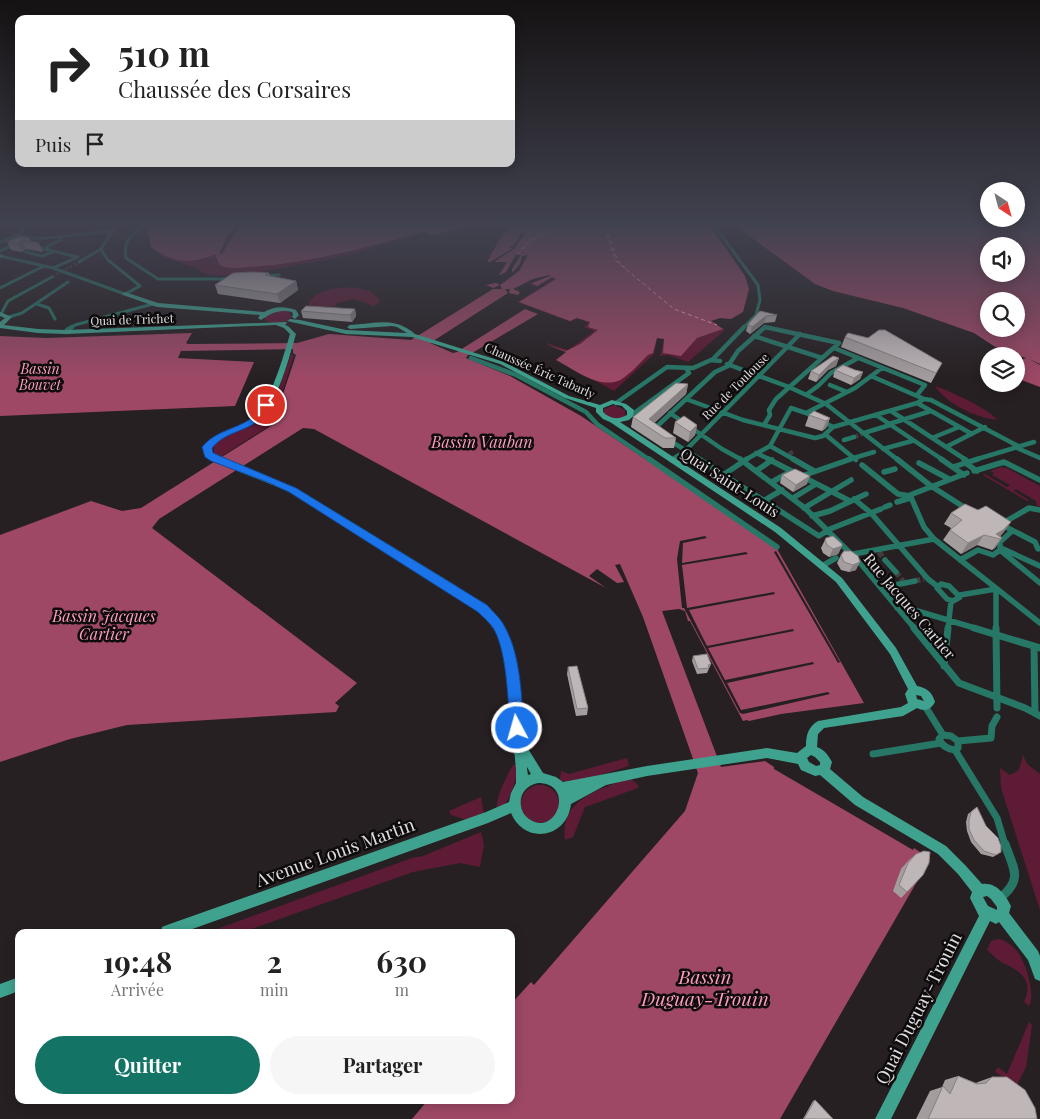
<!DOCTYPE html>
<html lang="fr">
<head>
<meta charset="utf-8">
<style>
  body { margin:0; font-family:"Playfair Display",serif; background:#f6f6f6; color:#222; height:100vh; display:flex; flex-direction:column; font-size:19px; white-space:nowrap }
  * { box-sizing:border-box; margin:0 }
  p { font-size:16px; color:#767676 }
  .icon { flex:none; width:28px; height:28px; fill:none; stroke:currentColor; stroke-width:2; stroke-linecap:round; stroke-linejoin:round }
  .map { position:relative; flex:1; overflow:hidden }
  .details { position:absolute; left:15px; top:929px; width:500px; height:175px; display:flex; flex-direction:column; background:#fff; border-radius:10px; box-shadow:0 2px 12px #0003 }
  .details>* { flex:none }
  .hud { position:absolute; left:15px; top:15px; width:500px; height:152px; border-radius:10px; box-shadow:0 2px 12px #0003; background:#fff; color:#222; overflow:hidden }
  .needle { width:32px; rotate:144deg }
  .buttons { position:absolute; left:980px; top:182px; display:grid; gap:10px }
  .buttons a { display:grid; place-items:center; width:45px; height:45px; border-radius:50%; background:#fff; box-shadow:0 2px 12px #0003; font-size:25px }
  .pin { position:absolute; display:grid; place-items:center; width:42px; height:42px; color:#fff; margin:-21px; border:2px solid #fff; border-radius:50%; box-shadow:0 1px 5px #0007 }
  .me { position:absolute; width:55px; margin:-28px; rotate:354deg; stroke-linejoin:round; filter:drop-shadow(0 0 4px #0008) }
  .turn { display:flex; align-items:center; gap:18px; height:105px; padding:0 20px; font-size:22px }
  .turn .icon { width:65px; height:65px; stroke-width:2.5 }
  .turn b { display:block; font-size:35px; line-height:42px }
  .then { display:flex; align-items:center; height:48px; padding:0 20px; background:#0003; gap:10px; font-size:19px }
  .eta { display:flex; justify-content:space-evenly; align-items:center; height:85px; text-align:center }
  .eta b { font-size:30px; font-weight:700; line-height:35px }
  .action { display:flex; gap:10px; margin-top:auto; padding:10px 20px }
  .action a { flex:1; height:58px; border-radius:30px; background:#137365; color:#fff; font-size:20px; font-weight:700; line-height:58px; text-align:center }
  .action a+a { background:#f6f6f6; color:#222 }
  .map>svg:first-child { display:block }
</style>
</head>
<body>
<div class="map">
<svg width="1040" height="1119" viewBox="0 0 1040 1119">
  <rect width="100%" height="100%" fill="#272022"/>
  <path fill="#5e1b35" d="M240,224H268L386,239L421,234L345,256L256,273L217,276L203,273L196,268L160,256L157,247L221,253L229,237Z
    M553,275L656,336L712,321L725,330L688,362L669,355L660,356L664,339L657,338L654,354L614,391L558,360L567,352L546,344L547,343L568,350L594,331L584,327L589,323L576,318L571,322L517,302L554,279L552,278L537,287L528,284Z
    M353,287L370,291L379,299V304L373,306L355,299L337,303L336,306L310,309L309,302C317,289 339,288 353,287Z
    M280,310L289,311L292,317C285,324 273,326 265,320L264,317Z
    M291,355H294L277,409L283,413V417L222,456L214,454V446C224,432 245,431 259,422C273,412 284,372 291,355Z
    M935,386C948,390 991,410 997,420C975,417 948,405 935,386Z
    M614,405L625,410V416C617,420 610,418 603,414L604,409Z
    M1001,467L1007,468L1040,486V507L1037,506L1036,501L1016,489L1014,491L1029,500L1027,501L983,475L985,474L1007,487L1010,485L992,475L994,473L990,471Z
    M1023,755L1027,764L1040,774V910L1001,788L1000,768L1010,775L1019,770Z
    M627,758L629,766L572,784L560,780L561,771L569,774Z
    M518,764C516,780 512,802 497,811C494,801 507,775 513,765Z
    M630,778L638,785V788L585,807L573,837L565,840C559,799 600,789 630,778Z
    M521 804a19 19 0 1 1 38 0a19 19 0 1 1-38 0Z
    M481,797L484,814L467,820L451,815L449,811Z
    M481,832L484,845L480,867L460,863L413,872L243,932H209L412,858L423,856Z
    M998,939C1004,940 1011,944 1015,949C1025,959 1036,994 1029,1006L1024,1002C1034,981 1021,971 1003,963C997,960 992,954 987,950L991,941Z
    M1029,1022L1032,1025L1026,1067L1017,1085L995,1072L998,1067L1007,1074Z"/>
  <path fill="#9e4866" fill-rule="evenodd" d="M154,224H238L229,235H227H228L219,254H222L241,224H475L435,235H431L423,232C366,248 309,263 250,267C240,267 228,270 220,265L216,257L217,254C190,264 175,264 151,247L148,232Z
    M499,224H709L745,276L749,289L743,312L731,319L720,318L711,321L723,329L697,338L681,356L663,353L664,339L657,338L653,353L648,355C640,363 631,373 622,379C601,391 575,370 556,360L566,352L547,345L566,351L580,344L598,330L588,327L590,322L577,318L570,321L519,302L556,279L552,277L537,286L532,283L550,276L549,275L533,279L513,289L520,292L518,295L509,293L510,289H505L508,293L430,343L453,353L457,352L525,309L538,314L467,356L466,358L510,376L581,416L776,547L864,703L781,714L749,721L747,720L743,721L690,621H688L685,611L679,609L662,611L721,767L765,761L774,767V769L913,850L914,848L930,859L780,1119H412L428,1100H511V1004L531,982L534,985L685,811L698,773L643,617L620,564L615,565L624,582L617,583L597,569L589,576L606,588L314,429L303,428L159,519L152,528L357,683L335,703L339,706L336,712L127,725L70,739L0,762V535L91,501L122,511L141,508L282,419L284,414L278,409L296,355L293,353V349L181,351L178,358L254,362L235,406L0,416V336L46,338L192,333L186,343L188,344L297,343L329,334L411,340L493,289H502L500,285L493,288L486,285L496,283L500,285L519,271L528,255L522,256L520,264L512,273V269L521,255H514L515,256L506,272L500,275H499L507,262H494L516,248L515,247L525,234L523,233L519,234L520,235L513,246L510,247L512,249L490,262H487L502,235L509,229Z
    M733,224H1040V364L1029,359L1040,365V387L1016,378V362L1026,358L1000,350L974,333L903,308L833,291L815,284ZM989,246H1016V274H989ZM989,301H1016V329H989Z"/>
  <path fill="#272022" d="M705,536L707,538L683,543L682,563L746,552L748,554L682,565L687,608L774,592L775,594L689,610L707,646L793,629L794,631L708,648L725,680L813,662L814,664L727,683L741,710L828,692L830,694L743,714L740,713L684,608H682L677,559L680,541Z
    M776,551L840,662L838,663L774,552Z"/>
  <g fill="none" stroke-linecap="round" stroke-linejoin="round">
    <path stroke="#fd9dbb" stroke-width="1" stroke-dasharray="4 3" stroke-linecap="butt" d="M615,224L606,232L616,261L674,309L717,325
      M617,224L608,233L618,261L628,271
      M521,250L529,240L559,224
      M518,254L532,240L566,224"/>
    <path stroke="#433c3e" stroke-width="3" stroke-dasharray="3 2" stroke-linecap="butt" d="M52,277L79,262"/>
    <path stroke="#433c3e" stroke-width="4.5" stroke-dasharray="4.5 2" stroke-linecap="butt" d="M854,437L862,434
      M789,454L795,451"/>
    <path stroke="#433c3e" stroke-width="5.5" stroke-dasharray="5.5 2.5" stroke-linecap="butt" d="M879,552L885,560
      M896,572L903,581
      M915,581L924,579
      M885,587L895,585"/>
    <path stroke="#277767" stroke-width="3" d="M142,224L138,228L141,229C129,235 123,244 126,258L158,279H229
      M713,224L758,285L760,300L756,315L743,328
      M18,235L30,224
      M0,242L18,235L38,239L112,231
      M37,247L77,257
      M46,249L48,246L61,240
      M0,251L16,244
      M26,252L42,256L53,252
      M0,256L53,268L125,294L140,286L108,260L101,249
      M79,262L101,249L117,224
      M53,268L78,257
      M263,276L279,275
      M0,288L44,266
      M37,304L49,308L55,319
      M1,314L8,301L52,277
      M9,317L22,313L68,282
      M70,328L75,325L153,304
      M764,328H770"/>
    <path stroke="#277767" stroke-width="4.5" d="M67,330L72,327
      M754,336L822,358
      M834,348L925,385L917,395
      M471,358L516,375L586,412L597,424L650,460
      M712,360L744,327
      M727,364L789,387L826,404L898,460
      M871,376L924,399L931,400L1020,447
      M830,385L847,392
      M807,394L818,386L831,373L858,358
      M686,399L743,420L815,438L823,436L833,427L917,403L924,399
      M616,403L667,367L693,368L711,360L720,361
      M917,403L972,434
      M891,411L966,460
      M670,413L722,449L742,460
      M806,413L855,388L882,368
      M876,415L943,460
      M630,416L689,373L686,368
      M889,424L931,411
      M764,425L770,415L769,410L776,399L839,343
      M653,430L715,372L728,366L738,351L765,327L839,343
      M864,433L890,425
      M826,435L856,460
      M932,438L959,427
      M669,440L701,460
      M844,440L854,437
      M770,446L795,460
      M946,447L985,427
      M1017,448L1040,458
      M883,449L912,441
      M684,452L800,334
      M756,453L771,460
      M671,460L681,454
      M745,460L770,446L791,408L806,413L833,427
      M847,460L874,452
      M974,460L1034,442"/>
    <path stroke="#277767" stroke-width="5.5" d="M649,459L777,547
      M699,459L819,536L830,529L881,509
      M740,459L806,509L861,564L915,629
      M768,459L850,501
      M793,459L814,471
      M897,459L931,486L967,509
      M941,459L964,475
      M964,459L967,461
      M964,462L977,471
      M919,463L949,479
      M862,465L898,494L910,496
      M953,467L978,459
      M756,471L772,460
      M974,471L1004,462L1040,480
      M884,472L895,469
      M967,473L910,495L924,527L934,539L1040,623
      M723,475L747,459
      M802,476L851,459
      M772,482L788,473
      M793,498L816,484
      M854,499L871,513L928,579L937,586
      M763,501L782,490
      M897,502L910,498
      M885,507L890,505
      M804,508L851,480
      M812,516L830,511L866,494
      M1003,523L1029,508L1040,510
      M1002,525L1035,542L1038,549
      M1001,548L1040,566
      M1000,550L1040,583
      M1000,550V542L1012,531
      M848,555L934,539
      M885,560L896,572
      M960,560L978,550L993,555L1000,550
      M822,566L836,558
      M941,584L949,586L960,597L953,601L947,599L937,588Z
      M895,585L915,581
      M996,589V629
      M960,595L996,589
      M897,608L904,607L978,629
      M948,629L951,601"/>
    <path stroke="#277767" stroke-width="7" d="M914,628L959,683L1025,708L1040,716
      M974,628L1040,648
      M996,628L997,708
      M1034,646L1035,713
      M944,666L948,628
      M925,706L943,735
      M943,735L951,736L958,741V748L955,750
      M943,735L939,739C942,746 947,749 955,750
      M958,741L991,738L992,726L997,717
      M955,750L997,818L1005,845
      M873,754L941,743"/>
    <path stroke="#277767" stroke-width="9" d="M1000,898C1024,879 1013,868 1005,844"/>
    <path fill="#3fa28f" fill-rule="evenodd" d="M0,254L3,255L4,256L0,258Z
      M125,292L158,303L264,312C274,306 284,306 296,310L299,315L295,319L292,317L293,315L292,312C278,309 272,313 261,320L258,318L260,315L157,307L123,295L122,294Z
      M0,312L12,317L4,325L38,329L66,330L286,322L287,323L285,325L288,326L296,334C289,358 276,410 254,423C239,432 222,433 211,447V452L235,465L296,488L455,585L490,610L499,620L507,634L515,658L525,747H527L543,773L556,777L563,782L647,766L767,748L797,753L806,746C806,735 808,727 818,721L901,707L908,703L905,694L908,689L890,654L836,582L775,532L610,422L603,419L596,412V408L565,398L500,364L412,337L346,334L287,321L290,319L300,320L346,330L407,333L397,327L392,326L350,329L347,327L350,325C375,324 394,316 415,334L504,362L569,396L600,405L612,400L626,404L634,410L633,416L629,420L620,422L781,528L842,578L896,648L917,686C927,688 932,692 935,702C931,710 924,712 917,708L903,716L824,728L818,734L817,747C825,750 828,755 832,762L830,769L863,797L946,846L966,866L982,884C996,882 1005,894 1011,906L1009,913L1038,951L1040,956V981L1035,979L1028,960L999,922L996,924L990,921L891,1119H875L979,916L970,898L972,892L958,874L938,854L855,805L820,775L815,776L801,770L798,764L767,758L647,776L606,785L571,804C567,839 524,845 511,813L488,823L184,932H161L162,927L167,925L486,812L509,802L511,793L516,783V769L505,658L498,635L483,615L449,589L290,492L230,468L204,455L203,447C216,431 233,430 249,420C270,407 283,357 290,334L284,328L276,325L66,334L38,333L0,328V322L5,318L0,316ZM613,404L622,406L627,411V415C618,420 610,419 603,412V408ZM916,695L921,696L924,701L917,699ZM811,755L815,757L820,762V765L816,766L809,762L807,758ZM527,767L531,774L528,775L527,769ZM538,783C576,783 556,838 529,819C525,816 522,812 521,806C519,795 526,785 538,783ZM987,896L991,899L997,907V910L988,906L983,897Z
      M19,977V991L0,998V984Z"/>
  </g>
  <path fill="#a49d9e" d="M20,236L31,241L39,243L43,252L26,249L22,252L11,250L7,242Z
    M269,273L270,276L296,281L298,290L280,303L218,294L215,285Z
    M355,309L356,316L352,322L303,318L301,311Z
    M760,311L777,315L775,322L764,323L750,334L746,331L748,324Z
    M845,337L942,363L931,383L841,347Z
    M839,358L836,366L828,370L816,382L808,379L811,371Z
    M835,370H855L863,372L860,379L851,385L833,377Z
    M688,384L686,394L654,423L676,438L674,448H663L631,427L633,417Z
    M809,415L830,418L826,428L822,431L805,426Z
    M675,422L697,425L695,435L688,442L673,433Z
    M782,475L807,484L793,492L780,483Z
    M978,510L1011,522L1000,536L1002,538L995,548L992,550L977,545L961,554L943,540L950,530L951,528L944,524L951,513Z
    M825,540L842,546L838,554L829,557L823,553L821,548Z
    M851,551L856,570L849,572L841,570L837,563L841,555Z
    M693,656L711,664L707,673L697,674L692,661Z
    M568,667L588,708L587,715L576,716L567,674Z
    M977,807L986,826L1001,852L993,857L981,854L971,842L967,831L966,822L968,814Z
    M916,854L907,892L901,898L893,891L901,869L909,860Z
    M958,1076L976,1083L978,1082L992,1077L1037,1119H916L930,1091L942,1087L945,1080Z
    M815,1100L833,1119H803L813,1101Z"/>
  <path fill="#867f81" d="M22,240L26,249L22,252L17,244Z
    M296,281L298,290L280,303L277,294Z
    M355,309L356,316L352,322L350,315Z
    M766,316L764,323L750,334L752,327Z
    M839,358L836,366L828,370L816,382L819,375L831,363Z
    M863,372L860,379L851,385L854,378Z
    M688,384L686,394L649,428V419Z
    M830,418L826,428L822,431L826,421Z
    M697,425L695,435L688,442L690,432Z
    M810,476L807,484L793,492L796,485Z
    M1011,522L1004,532L998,539L996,534Z
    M984,535L977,545L961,554L968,543Z
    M1002,538L995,548L992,550L1000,539Z
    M842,546L838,554L829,557L833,549Z
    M860,562L856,570L849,572L853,565Z"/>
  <path fill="#bfb6b8" stroke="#867f81" d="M20,236L29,238L31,241L39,243L22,240L17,244L7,242Z
    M252,272L269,273L265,275L296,281L277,294L215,285L233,273Z
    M306,306L355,309L350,315L301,311Z
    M760,311L777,315L766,316L752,327L748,324Z
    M879,330H885L942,363L936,373L845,337L848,333L868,338Z
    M833,356L839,358L831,363L819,375L811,371Z
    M843,365L855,370L863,372L854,378L835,370Z
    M676,383L688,384L649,419L676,438H665L633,417Z
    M814,411L830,418L826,421L809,415Z
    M684,416L697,425L690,432L675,422Z
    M795,469L810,476L796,485L782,475Z
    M965,504L978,510L986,506L1011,522L1003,530L996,534L1002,538L1000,539L984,535L968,543L950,530L962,520L951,513Z
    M833,536L842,544V546L833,549L827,545L825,540L826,538Z
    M844,551H851L858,556L860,562L853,565L844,562L841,555Z
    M707,654L711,664L708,665L709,668L698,669L693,656Z
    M577,666L588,708L577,709L568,667Z
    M977,807L986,826L998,838L1001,846V852L996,855L984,851L974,840L969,829V820L971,812Z
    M924,851L930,852L929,863L923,875L907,892L899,885L908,863L916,854Z
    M958,1076L977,1084L986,1083L992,1077H1007L1025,1090L1035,1108L1037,1119H928L943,1086L950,1094Z
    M815,1100L833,1119H804Z"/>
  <linearGradient id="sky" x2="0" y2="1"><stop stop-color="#151213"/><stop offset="0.59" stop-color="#41424f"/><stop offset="1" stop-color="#41424f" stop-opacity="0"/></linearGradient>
  <rect width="1040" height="380" fill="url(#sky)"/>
  <path fill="#1a73e8" stroke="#114b97" d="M266,402L271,405C256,434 229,427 212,448L213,453L296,488L487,605C492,611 498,616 502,622C521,652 521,694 524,728L522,732L517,734L512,732L510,728C508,701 507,648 492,626C488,621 483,617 478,612L289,492L267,482L211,461L205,457L202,447C217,428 244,429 257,413C260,411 261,406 263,403Z"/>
  <g text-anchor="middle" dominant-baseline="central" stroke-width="5" stroke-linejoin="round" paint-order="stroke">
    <g font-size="12" fill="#e1dcdd" stroke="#0e0b0c">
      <text transform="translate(132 319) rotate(-2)">Quai de Trichet</text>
      <text transform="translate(540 370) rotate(24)">Chaussée Éric Tabarly</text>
      <text transform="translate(735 386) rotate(-45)">Rue de Toulouse</text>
    </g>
    <g font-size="14" font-style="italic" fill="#fd9dbb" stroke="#0e0b0c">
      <text x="40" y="368">Bassin<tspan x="40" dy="16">Bouvet</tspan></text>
    </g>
    <g font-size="15" fill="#e1dcdd" stroke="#0e0b0c">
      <text transform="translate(730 482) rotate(33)">Quai Saint-Louis</text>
      <text transform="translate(910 606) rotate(50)">Rue Jacques Cartier</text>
    </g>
    <g font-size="16" font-style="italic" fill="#fd9dbb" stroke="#0e0b0c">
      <text x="482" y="441">Bassin Vauban</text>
      <text x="104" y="615">Bassin Jacques<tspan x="104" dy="18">Cartier</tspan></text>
    </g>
    <g font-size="18" fill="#e1dcdd" stroke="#0e0b0c">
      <text transform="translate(335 852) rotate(-20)">Avenue Louis Martin</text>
      <text transform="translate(918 1008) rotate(-63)">Quai Duguay-Trouin</text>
    </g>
    <g font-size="19" font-style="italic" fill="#fd9dbb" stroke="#0e0b0c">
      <text x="705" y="976">Bassin<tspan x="705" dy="22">Duguay-Trouin</tspan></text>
    </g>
  </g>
</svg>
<div class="buttons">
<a><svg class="needle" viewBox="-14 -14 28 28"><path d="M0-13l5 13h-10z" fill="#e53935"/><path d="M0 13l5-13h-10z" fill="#767676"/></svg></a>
<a><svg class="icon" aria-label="sound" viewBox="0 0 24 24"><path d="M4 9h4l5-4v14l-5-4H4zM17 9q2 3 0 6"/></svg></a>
<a><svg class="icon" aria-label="search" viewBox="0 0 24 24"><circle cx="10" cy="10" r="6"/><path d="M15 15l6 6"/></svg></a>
<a><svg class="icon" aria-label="layers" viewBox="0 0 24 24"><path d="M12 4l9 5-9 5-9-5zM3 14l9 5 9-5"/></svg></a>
</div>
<div class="pin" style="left:266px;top:405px;background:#d93025"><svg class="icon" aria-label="arrive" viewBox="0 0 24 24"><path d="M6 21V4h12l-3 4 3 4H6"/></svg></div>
<svg class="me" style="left:517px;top:728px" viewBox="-20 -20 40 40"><circle r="17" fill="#1a73e8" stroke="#fff" stroke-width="3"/><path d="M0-11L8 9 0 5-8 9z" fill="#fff"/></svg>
<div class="hud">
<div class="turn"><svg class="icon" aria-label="right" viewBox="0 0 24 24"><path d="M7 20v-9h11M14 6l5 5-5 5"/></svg><div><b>510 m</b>Chaussée des Corsaires</div></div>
<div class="then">Puis<svg class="icon" aria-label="arrive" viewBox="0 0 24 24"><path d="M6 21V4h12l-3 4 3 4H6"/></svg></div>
</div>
<section class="details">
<div class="eta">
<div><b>19:48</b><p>Arrivée</p></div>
<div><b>2</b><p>min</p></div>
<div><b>630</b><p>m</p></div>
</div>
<div class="action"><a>Quitter</a><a>Partager</a></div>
</section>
</div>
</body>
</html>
